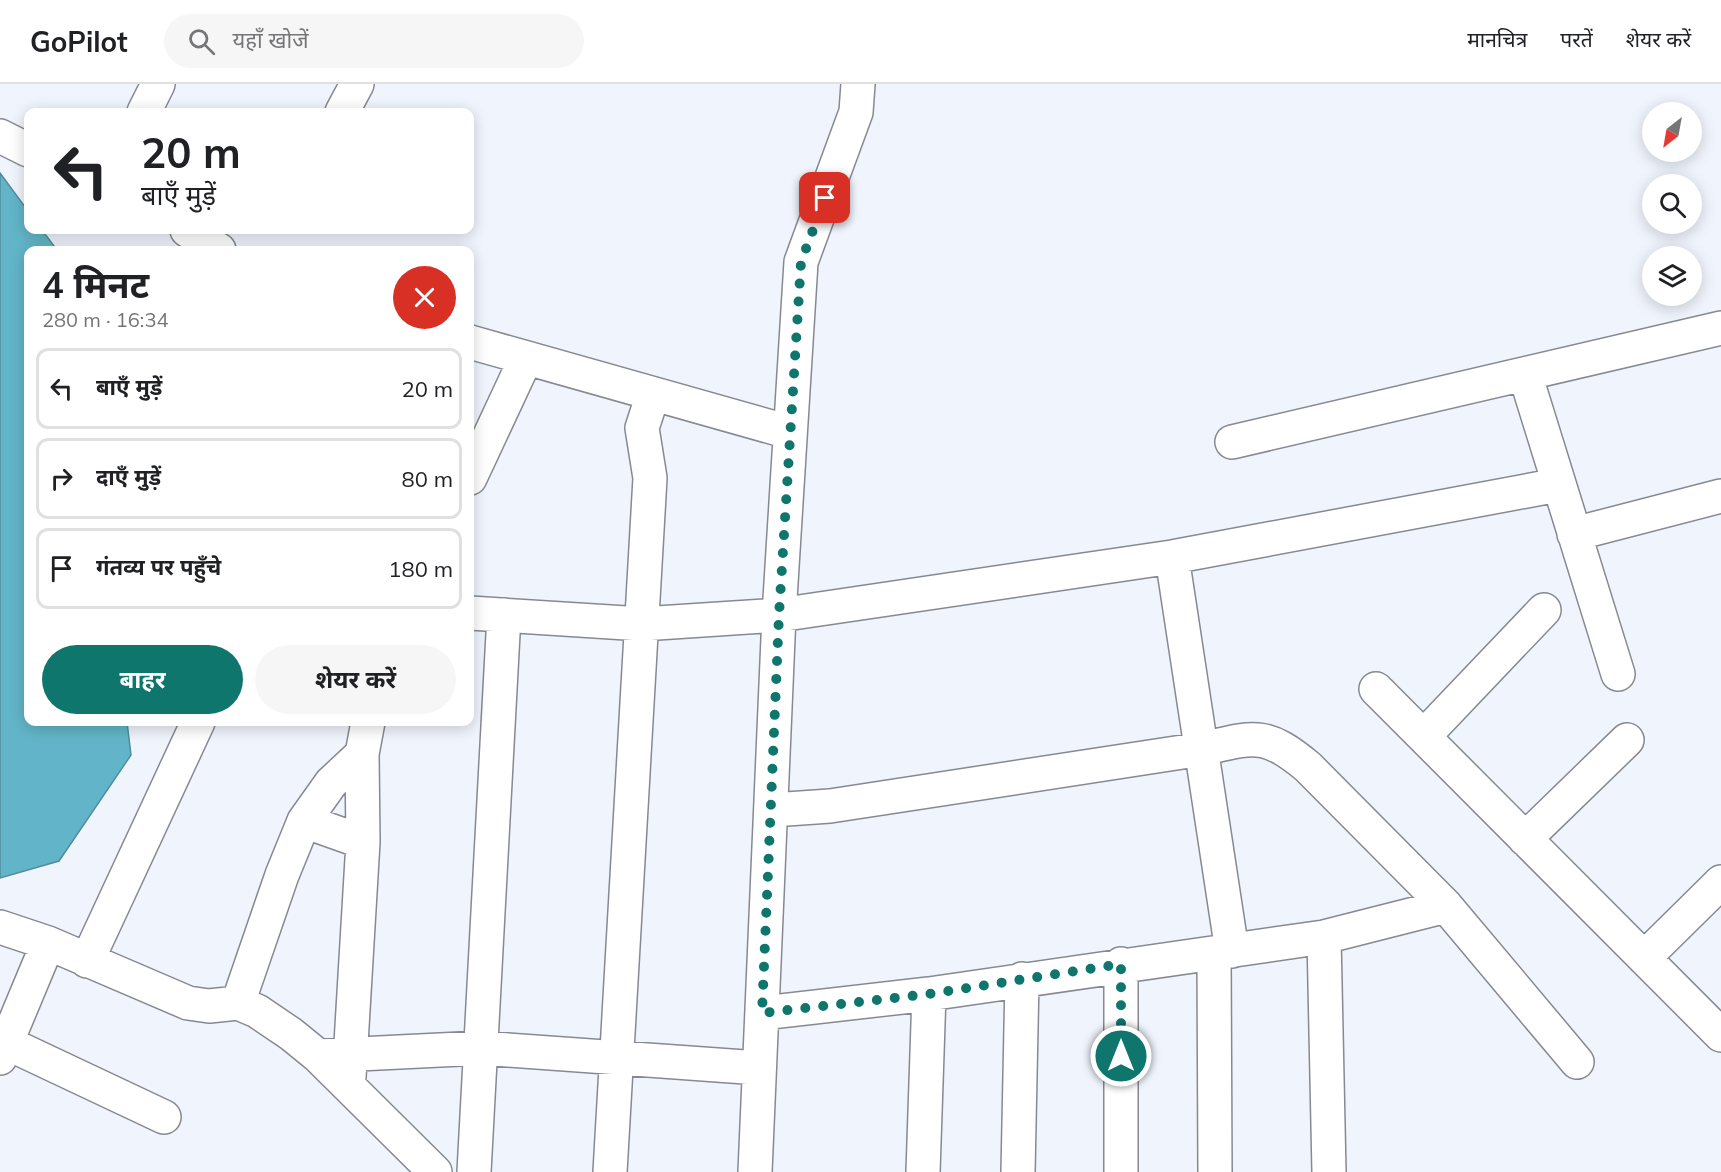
<!DOCTYPE html>
<html lang="hi">
<head>
<meta charset="utf-8">
<style>
  body { margin:0; font-family:Mulish,"Noto Sans Devanagari",sans-serif; background:#f6f6f6; color:#202124; height:100vh; display:flex; flex-direction:column; font-size:22px; white-space:nowrap }
  * { box-sizing:border-box; margin:0 }
  p { font-size:20px; color:#757577 }
  .icon { flex:none; width:33px; height:33px; fill:none; stroke:currentColor; stroke-width:2; stroke-linecap:round; stroke-linejoin:round }
  .map { position:relative; flex:1; overflow:hidden }
  .details { position:absolute; left:24px; top:162px; width:450px; height:480px; display:flex; flex-direction:column; background:#fff; border-radius:12px; box-shadow:0 3px 15px #0003 }
  .details>* { flex:none }
  .hud { position:absolute; left:24px; top:24px; width:450px; height:126px; border-radius:12px; box-shadow:0 3px 15px #0003; background:#fff; color:#202124; overflow:hidden }
  .needle { width:39px; rotate:211deg }
  .tools { position:absolute; left:1642px; top:18px; display:grid; gap:12px }
  .tools a { display:grid; place-items:center; width:60px; height:60px; border-radius:50%; background:#fff; box-shadow:0 3px 15px #0003; font-size:30px }
  .pin { position:absolute; display:grid; place-items:center; width:51px; height:51px; color:#fff; margin:-26px; border-radius:12px; box-shadow:0 3px 9px #0006 }
  .me { position:absolute; width:66px; margin:-33px; rotate:0deg; stroke-linejoin:round; filter:drop-shadow(0 0 4px #0008) }
  .turn { display:flex; align-items:center; gap:21px; height:126px; padding:0 18px; font-size:27px }
  .turn .icon { width:78px; height:78px; stroke-width:2.5 }
  .turn b { display:block; font-size:42px; line-height:51px }
  .round { display:grid; place-items:center; flex:none; width:63px; height:63px; border-radius:32px; background:#f6f6f6 }
  .head { display:flex; align-items:center; justify-content:space-between; height:102px; padding:0 18px }
  h1 { font-size:36px; font-weight:700; line-height:45px }
  .primary-button { display:flex; gap:12px; margin-top:auto; padding:12px 18px }
  .primary-button a { flex:1; height:69px; border-radius:36px; background:#0f766e; color:#fff; font-size:24px; font-weight:700; line-height:69px; text-align:center }
  .primary-button a+a { background:#f6f6f6; color:#202124 }
  ul { padding:0; list-style:none }
  li { display:flex; align-items:center; gap:18px; height:81px; margin:0 12px 9px; padding:0 6px; border:3px solid #e0e0e0; border-radius:12px }
  li div { flex:1 }
  li b { display:block; font-size:22px }
  li em { font-style:normal }
  header { display:flex; align-items:center; gap:36px; box-sizing:border-box; height:84px; padding:0 30px; background:#fff; border-bottom:2px solid #e0e0e0 }
  header strong { font-size:28px }
  nav { display:flex; gap:33px; margin-inline-start:auto; font-size:21px }
  .search { width:420px; height:54px; background:#f6f6f6; display:flex; align-items:center; gap:15px; box-sizing:border-box; padding:0 21px; border-radius:33px; color:#757577; font-size:22px }
  .map>svg:first-child { display:block }
</style>
</head>
<body>
<header>
<strong>GoPilot</strong>
<div class="search"><svg class="icon" aria-label="search" viewBox="0 0 24 24"><circle cx="10" cy="10" r="6"/><path d="M15 15l6 6"/></svg>यहाँ खोजें</div>
<nav><a>मानचित्र</a><a>परतें</a><a>शेयर करें</a></nav>
</header>
<div class="map">
<svg width="1721" height="1088" viewBox="0 0 1721 1088">
  <rect width="100%" height="100%" fill="#f0f4fc"/>
  <path fill="#62b5c8" stroke="#528c9b" stroke-width="1.5" d="M0,89L28,127V146H42L57,166H28V638H127L131,671L59,777L0,794Z"/>
  <g fill="none" stroke-linecap="round" stroke-linejoin="round">
    <g stroke="#868991" stroke-width="36">
      <path id="minor" d="M144,28L158,0
        M342,28L357,0
        M0,52L28,66
        M187,146L219,166
        M470,258L789,348
        M1525,290L1618,590
        M1232,358L1721,244
        M470,394L526,274
        M1574,450L1721,412
        M1172,473L1232,867
        M470,529L642,540L779,531L1172,473L1558,401
        M1376,605L1721,951
        M1424,652L1544,526
        M772,726L830,722L1202,665C1254,653 1265,647 1308,683L1446,822L1577,978
        M304,737L331,699L362,670
        M1525,755L1627,656
        M0,843L48,859L188,919L209,922L238,919L257,927L291,950L318,972L435,1088
        M1324,853L1329,1088
        M1214,869L1215,1088
        M1644,874L1721,798
        M87,877L198,638
        M238,919L282,791L304,737L363,758
        M762,929L929,910L1324,853L1446,822
        M7,959L164,1033
        M318,972L481,964L759,984
        M0,974L48,859
        M349,993L363,758L362,670L368,638
        M474,1088L504,531
        M610,1088L650,394L642,344L653,310
        M755,1088L779,531L801,178L856,28L858,0
        M923,1088L929,910
        M1018,1088L1022,895
        M1121,1088V880"/>
    </g>
    <use href="#minor" stroke="#fff" stroke-width="33"/>
  </g>
  <g fill="none" stroke-linecap="round" stroke-linejoin="round">
    <path stroke="#0f766e" stroke-width="10" stroke-dasharray="0 18" d="M825,114L801,178L779,531L762,929L929,910L1121,880V972"/>
  </g>
</svg>
<div class="tools">
<a><svg class="needle" viewBox="-14 -14 28 28"><path d="M0-13l5 13h-10z" fill="#e53935"/><path d="M0 13l5-13h-10z" fill="#757577"/></svg></a>
<a><svg class="icon" aria-label="search" viewBox="0 0 24 24"><circle cx="10" cy="10" r="6"/><path d="M15 15l6 6"/></svg></a>
<a><svg class="icon" aria-label="layers" viewBox="0 0 24 24"><path d="M12 4l9 5-9 5-9-5zM3 14l9 5 9-5"/></svg></a>
</div>
<div class="pin" style="left:825px;top:114px;background:#d93025"><svg class="icon" aria-label="arrive" viewBox="0 0 24 24"><path d="M6 21V4h12l-3 4 3 4H6"/></svg></div>
<svg class="me" style="left:1121px;top:972px" viewBox="-20 -20 40 40"><circle r="17" fill="#0f766e" stroke="#fff" stroke-width="3"/><path d="M0-11L8 9 0 5-8 9z" fill="#fff"/></svg>
<div class="hud">
<div class="turn"><svg class="icon" aria-label="left" viewBox="0 0 24 24"><path d="M17 20v-9H6M10 6l-5 5 5 5"/></svg><div><b>20 m</b>बाएँ मुड़ें</div></div>
</div>
<section class="details">
<div class="head"><div><h1>4 मिनट</h1><p>280 m · 16:34</p></div><a class="round" style="background:#d93025;color:#fff"><svg class="icon" aria-label="close" viewBox="0 0 24 24"><path d="M6 6l12 12M18 6L6 18"/></svg></a></div>
<ul>
<li><svg class="icon" aria-label="left" viewBox="0 0 24 24"><path d="M17 20v-9H6M10 6l-5 5 5 5"/></svg><div><b>बाएँ मुड़ें</b></div><em>20 m</em></li>
<li><svg class="icon" aria-label="right" viewBox="0 0 24 24"><path d="M7 20v-9h11M14 6l5 5-5 5"/></svg><div><b>दाएँ मुड़ें</b></div><em>80 m</em></li>
<li><svg class="icon" aria-label="arrive" viewBox="0 0 24 24"><path d="M6 21V4h12l-3 4 3 4H6"/></svg><div><b>गंतव्य पर पहुँचे</b></div><em>180 m</em></li>
</ul>
<div class="primary-button"><a>बाहर</a><a>शेयर करें</a></div>
</section>
</div>
</body>
</html>
